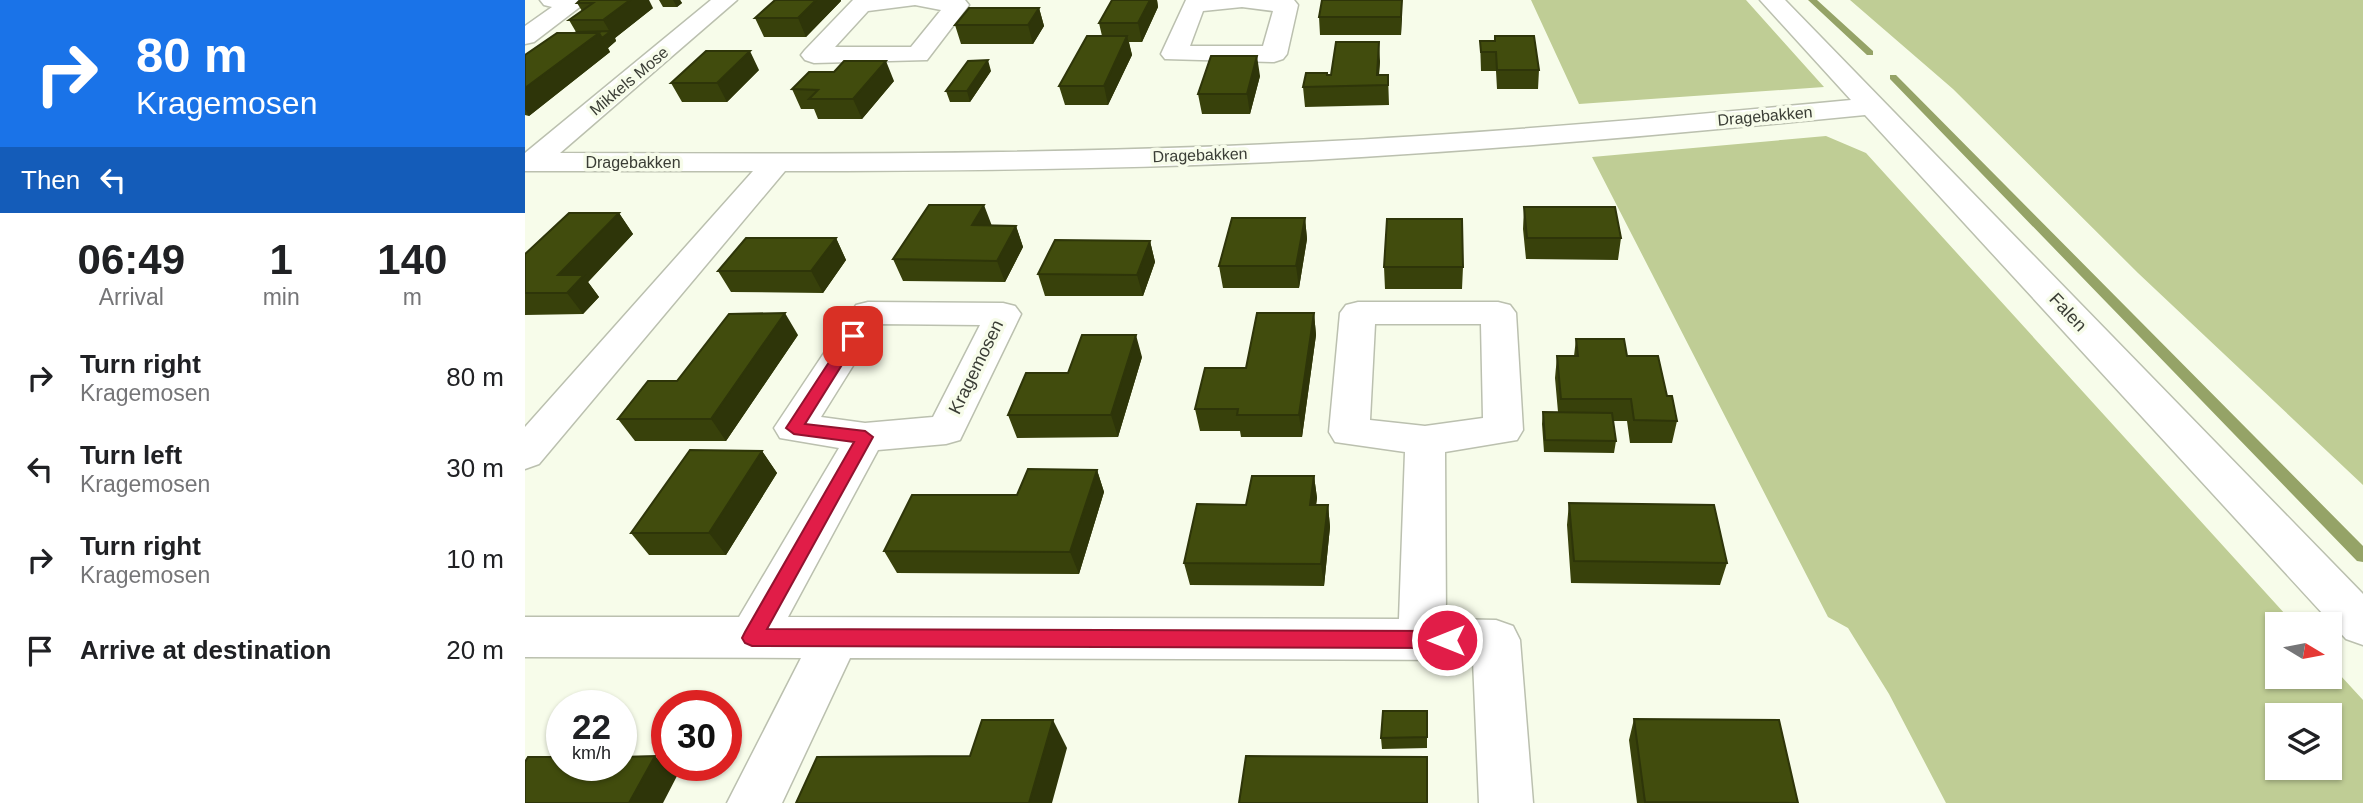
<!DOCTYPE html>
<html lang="en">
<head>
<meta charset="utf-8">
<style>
  body { margin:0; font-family:Arial,sans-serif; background:#f2f2f2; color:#202124; height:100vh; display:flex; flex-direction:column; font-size:26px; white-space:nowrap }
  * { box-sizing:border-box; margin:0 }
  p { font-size:23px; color:#757577 }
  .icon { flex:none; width:38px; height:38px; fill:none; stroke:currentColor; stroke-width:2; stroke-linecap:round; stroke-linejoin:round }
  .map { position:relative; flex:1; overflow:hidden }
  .sheet { display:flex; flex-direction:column; background:#fff; width:525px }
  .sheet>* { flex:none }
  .hud { background:#1a73e8; color:#fff; overflow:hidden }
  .needle { width:46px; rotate:100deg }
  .controls { position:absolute; left:1740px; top:612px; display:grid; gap:14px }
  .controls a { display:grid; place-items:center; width:77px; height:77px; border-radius:0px; background:#fff; box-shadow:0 2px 5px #0004; font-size:35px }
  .speed { position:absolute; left:21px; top:690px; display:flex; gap:14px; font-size:35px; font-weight:700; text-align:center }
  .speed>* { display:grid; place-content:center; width:91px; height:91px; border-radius:50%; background:#fff; box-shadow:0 2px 5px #0004; line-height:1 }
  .speed small { font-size:18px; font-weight:400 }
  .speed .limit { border:10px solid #d22; background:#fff; color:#111 }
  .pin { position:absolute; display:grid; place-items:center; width:60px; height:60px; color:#fff; margin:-30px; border-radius:14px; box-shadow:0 4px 10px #0006 }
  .me { position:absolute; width:77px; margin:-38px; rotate:270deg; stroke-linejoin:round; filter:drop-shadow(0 0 5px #0008) }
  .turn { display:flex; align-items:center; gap:24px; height:147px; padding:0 21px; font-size:32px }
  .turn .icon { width:91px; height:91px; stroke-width:2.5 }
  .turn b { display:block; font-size:49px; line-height:60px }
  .then { display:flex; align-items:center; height:66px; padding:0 21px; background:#0003; gap:14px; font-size:26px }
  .eta { display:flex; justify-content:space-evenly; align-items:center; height:119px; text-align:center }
  .eta b { font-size:42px; font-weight:600; line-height:49px }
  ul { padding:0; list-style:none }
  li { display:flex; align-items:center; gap:21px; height:91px; padding:0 21px }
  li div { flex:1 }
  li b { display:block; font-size:26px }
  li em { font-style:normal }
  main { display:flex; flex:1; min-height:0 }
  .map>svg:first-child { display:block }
</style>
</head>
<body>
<main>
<section class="sheet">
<div class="hud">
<div class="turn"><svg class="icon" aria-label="right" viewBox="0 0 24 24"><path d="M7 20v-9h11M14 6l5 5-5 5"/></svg><div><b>80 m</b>Kragemosen</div></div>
<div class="then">Then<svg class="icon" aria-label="left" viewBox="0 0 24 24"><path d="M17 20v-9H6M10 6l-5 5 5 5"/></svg></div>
</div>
<div class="eta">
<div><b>06:49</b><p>Arrival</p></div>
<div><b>1</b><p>min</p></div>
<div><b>140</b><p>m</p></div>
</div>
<ul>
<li><svg class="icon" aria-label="right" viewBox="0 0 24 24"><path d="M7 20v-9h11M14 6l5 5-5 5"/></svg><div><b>Turn right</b><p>Kragemosen</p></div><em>80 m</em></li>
<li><svg class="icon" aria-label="left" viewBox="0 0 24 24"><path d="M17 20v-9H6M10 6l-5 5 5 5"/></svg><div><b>Turn left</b><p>Kragemosen</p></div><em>30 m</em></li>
<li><svg class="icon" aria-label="right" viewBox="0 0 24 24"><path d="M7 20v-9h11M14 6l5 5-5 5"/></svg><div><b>Turn right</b><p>Kragemosen</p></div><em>10 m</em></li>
<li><svg class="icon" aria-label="arrive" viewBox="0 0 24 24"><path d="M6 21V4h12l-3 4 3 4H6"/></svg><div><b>Arrive at destination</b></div><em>20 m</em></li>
</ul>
</section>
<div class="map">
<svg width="1838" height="803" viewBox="0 0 1838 803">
  <rect width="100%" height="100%" fill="#f7fcea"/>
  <path fill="#bfcd95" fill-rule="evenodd" d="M1006,0H1221L1299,87L1054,104Z
    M1325,0H1838V485L1613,273L1428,89Z
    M1301,136L1341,153L1770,625H1752V677H1804V663L1838,700V803H1421L1364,694L1323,628L1303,617L1067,157ZM1752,716H1804V768H1752Z"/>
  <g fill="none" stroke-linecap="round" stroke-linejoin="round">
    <path fill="#95a367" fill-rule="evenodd" d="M1283,0H1292L1348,51V55H1342Z
      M1365,75H1371L1838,546V562L1832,561L1365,79Z"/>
    <g stroke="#bbc0af" stroke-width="3">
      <path id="minor" d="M15,0H58L60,3L9,42L0,44V26L27,7L19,5Z
        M186,0H212L35,153C286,154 537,155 788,142C968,133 1147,117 1326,100L1235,0H1260L1838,594V645L1821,639L1340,115C1156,133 972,150 787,160C612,169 436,171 260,171L14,464L0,469V427L228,171H0V153Z
        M328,0H440L444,5L402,60L289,63L280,60L276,55L280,50ZM390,5L416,10L386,47H310L343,11Z
        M661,0H769L773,5L762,54L758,59L749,62L640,59L636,54ZM717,7L748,11L738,46H665L678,11Z
        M343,302L478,303L490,306L496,314L435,440L421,444L353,450L263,617L874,619L880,452L810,442L804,432L815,313L821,305L833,302H973L985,305L991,313L998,430L992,440L920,452L921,619L971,620L988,626L995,640L1008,803H954L948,660L325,658L257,803H202L276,658L0,657V617H214L314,448L255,438L249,428L331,305ZM354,324L455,325L408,417L340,423L296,417ZM850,324H956L958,418L900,426L845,420Z"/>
    </g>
    <use href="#minor" fill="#fff" fill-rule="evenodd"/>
  </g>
  <path fill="#38410b" d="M55,0L128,8L90,38L91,41L83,48L85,52L4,116L0,115V55L51,32L44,20L57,11L52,3Z
    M134,0H155L157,3L152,7H138Z
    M250,0H316V1L281,37H239L230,18Z
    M587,0H632L633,7L617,42H604L607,55L583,105H540L534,86L577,36L574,23Z
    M877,0L876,35H795L794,17Z
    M514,8L519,26L508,44H436L430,25Z
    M955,41L1014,70L1013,89H972L971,71H956Z
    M855,61L854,75H863L864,105L780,107L778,87L802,75H806Z
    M234,70L202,102H157L146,83Z
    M466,71L445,102H425L421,91Z
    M309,72L369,81L337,119H293L289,109H276L267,89Z
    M735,76L725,114H677L673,94Z
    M999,207L1096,238L1093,260L1001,259L998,229Z
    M94,213L108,234L63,282L74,297L58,314L0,315V254Z
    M780,218L782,239L774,288H698L694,266Z
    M466,226H491L498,247L480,282L378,281L368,259Z
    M311,238L321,260L298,293L206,292L193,271Z
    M625,241L630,262L618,296H520L513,274Z
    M859,267H938L937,289H860Z
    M789,313L791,335L777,437H716L715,431H675L670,409Z
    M273,335L201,441H110L93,419L152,381Z
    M1051,339L1102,356L1142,396L1152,421L1147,443H1105L1102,421H1088L1091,441L1089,453L1019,452L1017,424L1018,412H1033L1030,378L1032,356H1049Z
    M617,357L593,437L492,438L483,415Z
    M237,451L252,473L201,555H124L106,533Z
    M572,470L579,492L554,574L372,573L359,551L492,495Z
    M789,476L792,498L791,505H803L805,527L799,586L665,585L659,563L721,505Z
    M1044,503L1202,563L1195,585L1046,583L1042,525Z
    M902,711V748L857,749L856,738Z
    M1109,719L1273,803H1112L1104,740Z"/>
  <path fill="#2e3509" d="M105,0H124L128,8L90,38L91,41L83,48L77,38L85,32L78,20Z
    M148,0H155L157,3L152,7Z
    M291,0H316V1L281,37L273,18Z
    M625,0H632L633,7L617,42L613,23Z
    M877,0V19L876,35V17Z
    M514,8L519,26L508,44L503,25Z
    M74,33L85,52L4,116L0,109V88Z
    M602,36L607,55L583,105L579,86Z
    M854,42L855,61L853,85L852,75Z
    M225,51L234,70L202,102L192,83Z
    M732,56L735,76L725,114L722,94Z
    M463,60L466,71L445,102L442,91Z
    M361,61L369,81L337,119L328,99Z
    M459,205L467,226L447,225Z
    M94,213L108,234L63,282L74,297L58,314L42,293L33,275Z
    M780,218L782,239L774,288L771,266Z
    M491,226L498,247L480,282L472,261Z
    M311,238L321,260L298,293L286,271Z
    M625,241L630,262L618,296L612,275Z
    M260,313L273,335L201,441L186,419Z
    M789,313L791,335L777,437L774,415Z
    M611,335L617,357L593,437L586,415Z
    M237,451L252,473L201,555L184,533Z
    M572,470L579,492L554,574L545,552Z
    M789,476L792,498L788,527L785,505Z
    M803,505L805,527L799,586L796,564Z
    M528,720L542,748L527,803H504Z
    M130,756L152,776L138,803H104Z"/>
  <path fill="#414c0d" stroke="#2e3509" stroke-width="2" d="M55,0H105L78,20H44L68,3H52Z
    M250,0H291L273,18H230Z
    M587,0H625L613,23H574Z
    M797,0H877L876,17H794Z
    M444,8H514L503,25H430Z
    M86,31L77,38L74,33H50L52,32Z
    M32,33H74L0,88V55Z
    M562,36H602L579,86H534Z
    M970,36H1009L1014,70H972L971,52H956L955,41H970Z
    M811,42H854L852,75H863V85L778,87L781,73H802V75H806Z
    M181,51H225L192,83H146Z
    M686,56H732L722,94H673Z
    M463,60L442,91H421L443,61Z
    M319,61H361L328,99H284L293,90L267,89L284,72H309Z
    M404,205H459L447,225L491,226L472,261L368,259Z
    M999,207H1090L1096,238H1002Z
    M44,213H94L33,275H59L42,293H0V254Z
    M707,218H780L771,266H694Z
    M862,219H937L938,267H859Z
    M221,238H311L286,271H193Z
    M530,240L625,241L612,275L513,274Z
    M260,313L186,419H93L123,381H152L204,314Z
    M732,313H789L774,415H712L713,409H670L680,368H721Z
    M557,335H611L586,415H483L501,373H543Z
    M1051,339H1099L1102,356H1133L1142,396H1147L1152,421L1109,420L1106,399H1036L1032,356H1053Z
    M1018,412L1087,413L1091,441L1020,440Z
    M165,450L237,451L184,533H106Z
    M503,469L572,470L545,552L359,551L387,495H492Z
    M727,476H789L785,505H803L796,564L659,563L672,504L721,505Z
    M1044,503L1189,505L1202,563L1049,561Z
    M858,711H902V737L856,738Z
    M1109,719L1254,720L1273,803L1120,802Z
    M457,720H528L504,803H271L292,757L445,756Z
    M130,756L104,803H0V762L3,757H37V765H96V757Z
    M721,756L902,757V803H714Z"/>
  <path fill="#e11d48" stroke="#92132f" stroke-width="2" d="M328,331L335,336L280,424L340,431L348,437L242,629L922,631L929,634L932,640L929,646L922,648L227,646L220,643L217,638L220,632L329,442L269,434L261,428L323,333Z"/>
  <g text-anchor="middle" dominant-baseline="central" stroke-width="7" stroke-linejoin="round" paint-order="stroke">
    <g font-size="16" fill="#3a3d35" stroke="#f7fcea">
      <text transform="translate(104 81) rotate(-40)">Mikkels Mose</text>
      <text transform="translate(1240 116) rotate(-5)">Dragebakken</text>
      <text transform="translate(675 155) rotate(-2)">Dragebakken</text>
      <text x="108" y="162">Dragebakken</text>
    </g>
    <g font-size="18" fill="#3a3d35" stroke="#f7fcea">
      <text transform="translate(1543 312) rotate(47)">Falen</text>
      <text transform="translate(451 367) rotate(-64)">Kragemosen</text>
    </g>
  </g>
</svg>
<div class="controls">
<a><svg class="needle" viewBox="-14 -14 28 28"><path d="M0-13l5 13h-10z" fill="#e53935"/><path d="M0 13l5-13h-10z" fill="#757577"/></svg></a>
<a><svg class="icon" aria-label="layers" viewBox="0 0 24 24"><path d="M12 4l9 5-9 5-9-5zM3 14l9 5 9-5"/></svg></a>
</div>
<div class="speed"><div>22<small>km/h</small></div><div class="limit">30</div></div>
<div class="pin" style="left:328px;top:336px;background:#d93025"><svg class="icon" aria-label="arrive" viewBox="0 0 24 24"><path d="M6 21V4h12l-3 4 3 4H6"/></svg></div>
<svg class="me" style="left:922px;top:640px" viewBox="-20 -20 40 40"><circle r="17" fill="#e11d48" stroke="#fff" stroke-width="3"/><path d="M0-11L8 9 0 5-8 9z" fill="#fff"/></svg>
</div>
</main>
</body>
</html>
